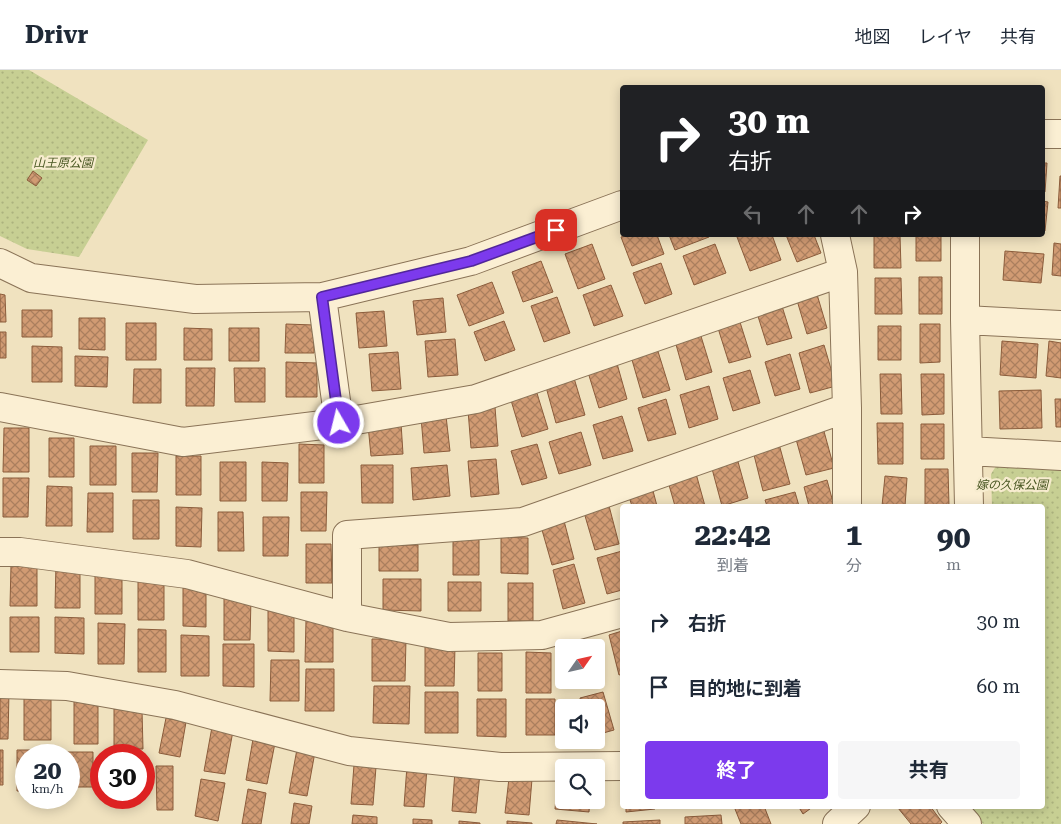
<!DOCTYPE html>
<html lang="ja">
<head>
<meta charset="utf-8">
<style>
  body { margin:0; font-family:"Roboto Serif","Noto Sans JP",serif; background:#f6f6f7; color:#1f2937; height:100vh; display:flex; flex-direction:column; font-size:19px; white-space:nowrap }
  * { box-sizing:border-box; margin:0 }
  p { font-size:16px; color:#747a83 }
  .icon { flex:none; width:28px; height:28px; fill:none; stroke:currentColor; stroke-width:2; stroke-linecap:round; stroke-linejoin:round }
  .map { position:relative; flex:1; overflow:hidden }
  .details { position:absolute; left:620px; top:434px; width:425px; height:305px; display:flex; flex-direction:column; background:#fff; border-radius:5px; box-shadow:0 2px 12px #0003 }
  .details>* { flex:none }
  .hud { position:absolute; left:620px; top:15px; width:425px; height:152px; border-radius:5px; box-shadow:0 2px 12px #0003; background:#202124; color:#fff; overflow:hidden }
  .needle { width:32px; rotate:56deg }
  .tools { position:absolute; left:555px; top:569px; display:grid; gap:10px }
  .tools a { display:grid; place-items:center; width:50px; height:50px; border-radius:5px; background:#fff; box-shadow:0 2px 12px #0003; font-size:25px }
  .speed { position:absolute; left:15px; top:674px; display:flex; gap:10px; font-size:25px; font-weight:700; text-align:center }
  .speed>* { display:grid; place-content:center; width:65px; height:65px; border-radius:50%; background:#fff; box-shadow:0 2px 12px #0003; line-height:1 }
  .speed small { font-size:12px; font-weight:400 }
  .speed .limit { border:8px solid #d22; background:#fff; color:#111 }
  .pin { position:absolute; display:grid; place-items:center; width:42px; height:42px; color:#fff; margin:-21px; border-radius:10px; box-shadow:0 2px 8px #0006 }
  .me { position:absolute; width:55px; margin:-28px; rotate:352deg; stroke-linejoin:round; filter:drop-shadow(0 0 4px #0008) }
  .turn { display:flex; align-items:center; gap:18px; height:105px; padding:0 25px; font-size:22px }
  .turn .icon { width:65px; height:65px; stroke-width:2.5 }
  .turn b { display:block; font-size:35px; line-height:42px }
  .lanes { display:flex; align-items:center; height:48px; padding:0 25px; background:#0003; justify-content:center; gap:25px; direction:ltr }
  .lanes .off { opacity:.35 }
  .eta { display:flex; justify-content:space-evenly; align-items:center; height:85px; text-align:center }
  .eta b { font-size:30px; font-weight:700; line-height:35px }
  .cta { display:flex; gap:10px; margin-top:auto; padding:10px 25px }
  .cta a { flex:1; height:58px; border-radius:5px; background:#7c3aed; color:#fff; font-size:20px; font-weight:700; line-height:58px; text-align:center }
  .cta a+a { background:#f6f6f7; color:#1f2937 }
  ul { padding:0; list-style:none }
  li { display:flex; align-items:center; gap:15px; height:65px; padding:0 25px }
  li div { flex:1 }
  li b { display:block; font-size:19px }
  li em { font-style:normal }
  header { display:flex; align-items:center; gap:30px; box-sizing:border-box; height:70px; padding:0 25px; background:#fff; border-bottom:1px solid #e0e1e3 }
  header strong { font-size:24px }
  nav { display:flex; gap:28px; margin-inline-start:auto; font-size:18px }
  .map>svg:first-child { display:block }
</style>
</head>
<body>
<header>
<strong>Drivr</strong>
<nav><a>地図</a><a>レイヤ</a><a>共有</a></nav>
</header>
<div class="map">
<svg width="1061" height="754" viewBox="0 0 1061 754">
  <defs>
    <pattern id="park-dots" width="8" height="8" patternUnits="userSpaceOnUse" patternTransform="scale(1.25)"><rect width="8" height="8" fill="#c7cf93"/><path d="M2 2h.1M6 6h.1" fill="none" stroke="#acb27e" stroke-width="1.8" stroke-linecap="round"/></pattern>
    <pattern id="building-cross-hatch" width="8" height="8" patternUnits="userSpaceOnUse" patternTransform="scale(1.25)"><rect width="8" height="8" fill="#d19b73"/><path d="M0 0l8 8M0 8l8-8" fill="none" stroke="#ab7f5e"/></pattern>
  </defs>
  <rect width="100%" height="100%" fill="#f0e2bf"/>
  <path fill="url(#park-dots)" d="M0,0H29L148,70L79,187L27,179L0,166Z
    M998,393L1061,397V754H983L968,736H1042V436H992L991,404Z"/>
  <path fill="url(#building-cross-hatch)" stroke="#8b5c3b" d="M1042,93H1047L1045,122H1042Z
    M33,101L42,108L36,116L27,110Z
    M1060,106H1061V138H1058Z
    M1042,131L1048,132L1045,161H1042Z
    M626,165H657L664,184L632,196L621,167Z
    M669,165H709V167L675,180Z
    M742,165H772L781,190L750,201L737,167Z
    M786,165H814L821,183L797,192Z
    M874,165H900L901,198H874Z
    M916,165H941V191H916Z
    M1054,173L1061,174V206L1052,205Z
    M592,174L605,209L578,219L565,184Z
    M715,174L726,203L694,215L683,186Z
    M1005,181L1044,184L1041,213L1003,210Z
    M541,191L553,222L523,232L512,202Z
    M661,193L672,224L645,234L633,203Z
    M919,207H942V244H919Z
    M875,208H901L902,244H875Z
    M492,212L504,243L469,256L457,225Z
    M611,215L623,246L594,256L583,225Z
    M816,221L827,258L807,264L796,227Z
    M0,224L5,225L6,252H0Z
    M557,227L570,263L544,272L531,236Z
    M443,228L446,262L417,265L413,231Z
    M781,233L792,268L767,275L756,240Z
    M22,240H52V267H22Z
    M384,241L387,276L359,278L356,243Z
    M79,248H105V280L79,279Z
    M739,249L751,287L729,293L717,255Z
    M504,251L515,280L485,291L474,262Z
    M126,253H156V290H126Z
    M286,254L314,255V283H285Z
    M920,254H940V292L920,293Z
    M878,256H901V290H878Z
    M184,258L212,259V290H184Z
    M229,258H259V291H229Z
    M0,262H6V288H0Z
    M700,263L712,302L686,310L675,271Z
    M455,269L458,305L428,307L425,271Z
    M1002,271L1038,274L1036,308L1000,305Z
    M1049,271L1061,273V308L1046,306Z
    M656,275L670,320L643,328L630,283Z
    M824,275L836,316L810,323L799,283Z
    M32,276L62,277V312H32Z
    M398,282L401,319L372,321L369,284Z
    M790,284L800,319L775,326L765,292Z
    M75,286L108,287L107,317L75,316Z
    M616,290L627,329L599,338L587,299Z
    M286,292L317,293V327H286Z
    M186,298H215L214,336H186Z
    M234,298H265V332H235Z
    M134,299H161V333H133Z
    M750,300L760,333L733,341L723,308Z
    M880,304H901L902,344H881Z
    M921,304H944V344L922,345Z
    M574,308L585,345L556,353L546,317Z
    M709,316L718,349L689,358L680,325Z
    M536,320L548,359L522,367L510,327Z
    M1041,320L1042,358L1000,359L999,321Z
    M666,329L676,364L648,371L638,338Z
    M1055,329H1061V357H1056Z
    M495,337L498,376L471,378L468,340Z
    M446,346L450,381L424,383L421,347Z
    M622,346L633,381L603,389L593,355Z
    M401,353L403,384L371,386L368,355Z
    M877,353H903V394H878Z
    M822,354L834,398L806,405L794,362Z
    M921,354H944V389H921Z
    M4,358H29V402H3Z
    M581,362L591,395L559,404L549,372Z
    M49,368H74V407H49Z
    M299,374L324,375V413H299Z
    M537,374L547,408L522,415L511,381Z
    M779,374L790,414L763,421L753,381Z
    M90,376H116V415H90Z
    M132,383H158L157,422H132Z
    M176,386H201V425H176Z
    M737,388L748,428L722,436L711,395Z
    M496,389L499,424L471,427L468,391Z
    M220,392H246V431H220Z
    M262,392L288,393L287,431H262Z
    M361,395H393V433H362Z
    M447,395L450,426L413,430L411,398Z
    M925,399H948L949,436H925Z
    M695,400L705,436H675L667,408Z
    M885,406L907,408L905,436H882Z
    M3,408H29L28,447H3Z
    M827,410L834,436H809L804,417Z
    M47,416L72,417V456H46Z
    M652,417L657,436H632L628,424Z
    M301,422H327L326,461H301Z
    M795,422L799,436H767L765,430Z
    M88,423H113V462H87Z
    M133,430H159V469H133Z
    M608,432L619,474L595,480L583,439Z
    M176,437L202,438L201,477L176,476Z
    M218,442H243L244,481H218Z
    M263,447H289L288,486H263Z
    M563,447L574,489L552,495L540,453Z
    M501,467L528,468V504L501,503Z
    M453,469H479V505H453Z
    M306,474H331L332,513H306Z
    M379,475H418V501H379Z
    M622,481V520L607,524L597,488Z
    M56,492H80V538H55Z
    M574,494L585,533L563,539L553,500Z
    M11,495H37V536H10Z
    M95,503L122,504V544H95Z
    M383,509H421V541L383,540Z
    M138,511H164V550H138Z
    M448,512H481V541H448Z
    M508,513H533V551H508Z
    M183,518H206V557L183,556Z
    M224,528H251L250,570H224Z
    M268,539H294V582L268,581Z
    M10,547H39V582H10Z
    M55,547L84,548V584L55,583Z
    M306,550L333,551V592H305Z
    M98,553L125,554L124,594H98Z
    M138,559L166,560V602H138Z
    M622,561V604L619,605L609,565Z
    M181,565L209,566V606H181Z
    M372,569H406L405,611H372Z
    M591,571L593,578H566Z
    M223,574H254V617L223,616Z
    M425,576H455L454,616H425Z
    M526,582L551,583V623H526Z
    M478,583H502V621H478Z
    M271,590H299V631H270Z
    M596,591L601,607L596,608Z
    M306,599H334V641H305Z
    M374,616H410L409,654L373,653Z
    M0,621H9L8,669H0Z
    M425,622H458V663H425Z
    M603,622L614,660L596,665V638H582L580,628Z
    M24,627H51V670H24Z
    M477,629H506V667L477,666Z
    M526,629H555V665H526Z
    M74,630H98V674H74Z
    M114,639L142,640L143,679H114Z
    M166,648L186,652L180,687L159,683Z
    M212,657L233,661L225,704L204,701Z
    M253,669L275,673L267,714L246,710Z
    M297,679L315,682L307,726L289,723Z
    M0,680H3V715H0Z
    M17,680H44V685H26V721H17Z
    M62,682H93V717H69V685H62Z
    M354,695L376,697L373,735L351,734Z
    M156,696H173V740H157Z
    M407,696L427,698L424,737L404,736Z
    M455,701L480,703L476,743L452,741Z
    M558,704L564,705V730H590L589,742L555,739Z
    M509,708L532,709L529,745L505,743Z
    M201,709L225,713L218,751L195,746Z
    M248,719L266,723L261,754H242Z
    M294,733L312,736L309,754H291Z
    M626,736H655V739L626,742Z
    M741,736H764L771,754H741L735,739Z
    M798,736H814L803,744Z
    M901,736H930L942,752L940,754H911L898,738Z
    M353,745L377,747V754H352Z
    M721,745L722,754H685V747Z
    M413,749L432,750V754H413Z
    M557,750L597,754H556Z
    M660,750V754H623V752Z
    M459,751L480,753V754H459Z
    M507,751L532,753V754H507Z"/>
  <g fill="none" stroke-linecap="round" stroke-linejoin="round">
    <g stroke="#8a7357" stroke-width="30">
      <path id="minor" d="M1042,64H1061
        M965,165V250L969,436
        M0,193L31,208L195,229L322,227L471,191L622,135
        M843,202L847,338V436
        M322,227L339,353L476,329L843,202L835,165
        M965,250L1061,255
        M0,337L183,372L339,353
        M968,381L1061,386
        M0,482H20L187,504L347,547L449,567L542,565L622,543
        M347,547V465L523,452L847,338
        M0,614L67,616L175,635L349,681L500,697L622,696
        M951,736L967,754
        M837,754L856,736"/>
    </g>
    <use href="#minor" stroke="#fbefd3" stroke-width="28"/>
  </g>
  <g fill="none" stroke-linecap="round" stroke-linejoin="round">
    <g stroke="#51269a" stroke-width="12">
      <path id="route" d="M339,353L322,227L471,191L556,160"/>
    </g>
    <use href="#route" stroke="#7c3aed" stroke-width="9"/>
  </g>
  <g text-anchor="middle" dominant-baseline="central" stroke-width="4.5" stroke-linejoin="round" paint-order="stroke">
    <g font-size="12" font-style="italic" fill="#485621" stroke="#f7eccf">
      <text x="63" y="93">山王原公園</text>
      <text x="1012" y="415">嫁の久保公園</text>
    </g>
  </g>
</svg>
<div class="tools">
<a><svg class="needle" viewBox="-14 -14 28 28"><path d="M0-13l5 13h-10z" fill="#e53935"/><path d="M0 13l5-13h-10z" fill="#747a83"/></svg></a>
<a><svg class="icon" aria-label="sound" viewBox="0 0 24 24"><path d="M4 9h4l5-4v14l-5-4H4zM17 9q2 3 0 6"/></svg></a>
<a><svg class="icon" aria-label="search" viewBox="0 0 24 24"><circle cx="10" cy="10" r="6"/><path d="M15 15l6 6"/></svg></a>
</div>
<div class="speed"><div>20<small>km/h</small></div><div class="limit">30</div></div>
<div class="pin" style="left:556px;top:160px;background:#d93025"><svg class="icon" aria-label="arrive" viewBox="0 0 24 24"><path d="M6 21V4h12l-3 4 3 4H6"/></svg></div>
<svg class="me" style="left:339px;top:353px" viewBox="-20 -20 40 40"><circle r="17" fill="#7c3aed" stroke="#fff" stroke-width="3"/><path d="M0-11L8 9 0 5-8 9z" fill="#fff"/></svg>
<div class="hud">
<div class="turn"><svg class="icon" aria-label="right" viewBox="0 0 24 24"><path d="M7 20v-9h11M14 6l5 5-5 5"/></svg><div><b>30 m</b>右折</div></div>
<div class="lanes"><svg class="icon off" aria-label="left" viewBox="0 0 24 24"><path d="M17 20v-9H6M10 6l-5 5 5 5"/></svg><svg class="icon off" aria-label="ahead" viewBox="0 0 24 24"><path d="M12 20V5M6 11l6-6 6 6"/></svg><svg class="icon off" aria-label="ahead" viewBox="0 0 24 24"><path d="M12 20V5M6 11l6-6 6 6"/></svg><svg class="icon" aria-label="right" viewBox="0 0 24 24"><path d="M7 20v-9h11M14 6l5 5-5 5"/></svg></div>
</div>
<section class="details">
<div class="eta">
<div><b>22:42</b><p>到着</p></div>
<div><b>1</b><p>分</p></div>
<div><b>90</b><p>m</p></div>
</div>
<ul>
<li><svg class="icon" aria-label="right" viewBox="0 0 24 24"><path d="M7 20v-9h11M14 6l5 5-5 5"/></svg><div><b>右折</b></div><em>30 m</em></li>
<li><svg class="icon" aria-label="arrive" viewBox="0 0 24 24"><path d="M6 21V4h12l-3 4 3 4H6"/></svg><div><b>目的地に到着</b></div><em>60 m</em></li>
</ul>
<div class="cta"><a>終了</a><a>共有</a></div>
</section>
</div>
</body>
</html>
